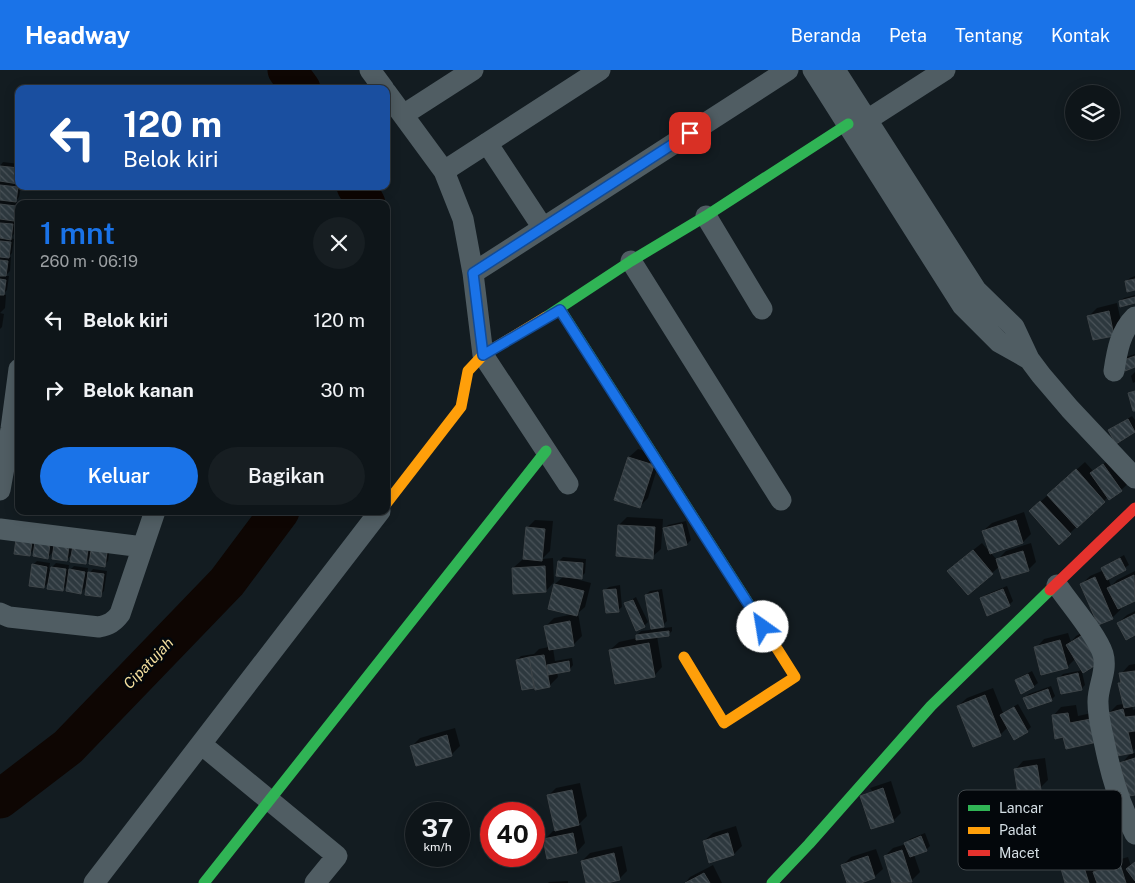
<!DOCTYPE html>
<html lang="id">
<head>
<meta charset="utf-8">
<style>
  body { margin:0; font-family:"Public Sans",sans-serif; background:#171e22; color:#f1f3f6; height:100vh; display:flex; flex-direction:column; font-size:19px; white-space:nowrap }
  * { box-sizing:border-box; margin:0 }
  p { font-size:16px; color:#9b9fa2 }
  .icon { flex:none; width:28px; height:28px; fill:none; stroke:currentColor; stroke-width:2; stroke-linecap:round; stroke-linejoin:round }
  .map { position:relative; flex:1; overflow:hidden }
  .sheet { position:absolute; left:15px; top:130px; width:375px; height:315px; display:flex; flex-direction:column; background:#0e1519; border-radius:10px; box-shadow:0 2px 12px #0003,0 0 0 1px #2e3438 }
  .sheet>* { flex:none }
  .banner { position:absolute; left:15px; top:15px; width:375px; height:105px; border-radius:10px; box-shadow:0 2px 12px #0003,0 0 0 1px #2e3438; background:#1a4fa0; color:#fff; overflow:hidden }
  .buttons { position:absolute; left:1065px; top:15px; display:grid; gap:10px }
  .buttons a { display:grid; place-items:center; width:55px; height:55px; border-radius:50%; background:#0e1519; box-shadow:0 2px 12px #0003,0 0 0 1px #2e3438; font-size:25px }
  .speed { position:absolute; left:405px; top:732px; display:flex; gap:10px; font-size:25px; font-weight:700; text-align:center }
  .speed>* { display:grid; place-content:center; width:65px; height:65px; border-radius:50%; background:#0e1519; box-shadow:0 2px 12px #0003,0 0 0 1px #2e3438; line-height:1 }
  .speed small { font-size:12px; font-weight:400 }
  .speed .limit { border:8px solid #d22; background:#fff; color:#111 }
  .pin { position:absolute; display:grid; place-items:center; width:42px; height:42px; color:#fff; margin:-21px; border-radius:10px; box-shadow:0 2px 8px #0006 }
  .me { position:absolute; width:55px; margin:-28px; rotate:328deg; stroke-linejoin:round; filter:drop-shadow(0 0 4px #0008) }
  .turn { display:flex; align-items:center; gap:18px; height:105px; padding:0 25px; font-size:22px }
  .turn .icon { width:65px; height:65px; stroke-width:2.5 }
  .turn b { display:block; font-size:35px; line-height:42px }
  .round { display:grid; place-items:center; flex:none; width:52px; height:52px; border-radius:26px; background:#171e22 }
  .summary { display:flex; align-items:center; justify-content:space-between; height:85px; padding:0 25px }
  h1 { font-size:30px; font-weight:600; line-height:38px; color:#1a73e8 }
  .primary-button { display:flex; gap:10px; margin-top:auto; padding:10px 25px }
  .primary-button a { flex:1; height:58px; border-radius:30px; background:#1a73e8; color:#fff; font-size:20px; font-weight:600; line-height:58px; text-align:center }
  .primary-button a+a { background:#171e22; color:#f1f3f6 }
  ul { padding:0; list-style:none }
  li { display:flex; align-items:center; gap:15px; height:70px; padding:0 25px }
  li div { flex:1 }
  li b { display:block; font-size:19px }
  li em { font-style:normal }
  header { display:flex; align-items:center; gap:30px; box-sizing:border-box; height:70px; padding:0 25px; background:#1a73e8; color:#fff }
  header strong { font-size:24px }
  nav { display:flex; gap:28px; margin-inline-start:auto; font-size:18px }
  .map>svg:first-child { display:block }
</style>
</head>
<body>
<header>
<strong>Headway</strong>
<nav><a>Beranda</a><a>Peta</a><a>Tentang</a><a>Kontak</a></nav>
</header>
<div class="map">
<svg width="1135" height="813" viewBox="0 0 1135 813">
  <defs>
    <pattern id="building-back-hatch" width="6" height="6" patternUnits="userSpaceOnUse" patternTransform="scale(1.25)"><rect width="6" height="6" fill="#2d383e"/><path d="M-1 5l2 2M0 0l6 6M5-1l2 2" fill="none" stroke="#4b545a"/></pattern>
  </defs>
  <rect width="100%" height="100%" fill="#131c21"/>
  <path fill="#0007" d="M3,92L19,94V111L17,113H19V116H21L19,127L15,132H19L17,146L12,150L16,151L14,164L10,168L14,169L12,183L8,187H11L10,201L5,206H9L7,220L3,224L6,225L5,238L0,243L4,244L2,257L0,259V112L2,110H0V96Z
    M1135,206V219L1126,212L1130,208Z
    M1135,225V232L1120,231L1124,228Z
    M1117,233L1122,256L1114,264L1089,246L1097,238Z
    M1135,284V295L1125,299L1126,287Z
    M1135,302V312L1133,313L1131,306Z
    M1132,346L1135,350V361L1116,372L1110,360Z
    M638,379L661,386L648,428L639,437L616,429L629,387Z
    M1112,387L1130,412L1121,420L1108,427L1070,463L1039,433L1085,392L1094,402Z
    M1024,442L1031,464L1023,472L990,483L983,461L992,453Z
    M627,447L663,449L661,479L652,487L619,455Z
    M535,450L553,451L550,481L542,489L553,488L554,512L546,521L513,498L522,490H524L527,458Z
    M686,451L691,470L687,474L664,459L668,455Z
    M19,462L111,471L108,491L104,495L92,486L85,493L73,484L66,490L54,481L48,487L35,478L29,485Z
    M982,473L997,490L1006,481L1031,473L1036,492L1028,500L1000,496L992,503L957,493Z
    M1124,485L1129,495L1108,508L1111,516L1117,510L1135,501V529L1120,537L1121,539L1112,548L1099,554L1082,514L1090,506L1104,500L1103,499L1107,495Z
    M563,487L586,489L585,503L581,507H572V508L591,513L585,537L578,543L582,566L573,575L553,578L555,591L572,588L573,595L570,599L557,602L558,607L549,616L535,615L534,617L517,590L521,586L534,584L539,579L549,577L546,556L554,548L574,544L549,538L555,514L564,506L559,491Z
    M37,491L50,493L49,500L56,493L69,495L68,502L74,496L88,498L87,506L93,499L107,501L104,521L100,525L87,516L81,522L69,513L62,520L50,511L44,517L33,495Z
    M620,515L622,537L618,540L605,520L609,517Z
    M1007,516L1013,531L1009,535L981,529L985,525Z
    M662,519L667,551L663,555L646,525L650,521Z
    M636,527L648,552L644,556L626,533Z
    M1135,541V563L1118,553L1127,545Z
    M1095,556L1102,590L1082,602L1085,615L1081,619L1059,608L1063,604L1083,600L1076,588L1067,597L1036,578L1044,569L1068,563L1071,572L1076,566Z
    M672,557V561L668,565L657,566L662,597L654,606L610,580L619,572L637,568V565L641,561Z
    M1135,594V635H1132L1133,640L1135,639V679L1132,681L1109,643L1117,635L1124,634L1120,614L1122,611L1121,604L1129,595Z
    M1032,601L1038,613L1034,616L1016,611L1020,607Z
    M1051,616L1055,626L1051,630L1025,628L1029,624Z
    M993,618L1003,643L1018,634L1031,657L1027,661L1008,657L1000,665L958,636L967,628Z
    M1076,635L1078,646L1105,640L1064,666L1053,646L1061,637Z
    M455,658L460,676L452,684L416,694L412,676L420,668Z
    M1135,683V723L1121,694L1129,685Z
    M1045,688L1048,710L1040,718L1015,700L1023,691Z
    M891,711L901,743L893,751L870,718Z
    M580,713L587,746L577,756L581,755L585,773L577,782L548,788L544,770L553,761H556L548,726L556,718Z
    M736,756L742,776L734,784L704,771L713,763Z
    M925,763L930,776L926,780L914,785L920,802L911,811L904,813H893L885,786L893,778L906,774L910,769Z
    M622,776L627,801L619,809L602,813H587L582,791L590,783Z
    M876,779L883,799L874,807L857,813H849L843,795L851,787Z
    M1090,781L1096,801L1103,794L1128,787L1131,796L1135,792V813H1066L1061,795L1069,787Z
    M713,795L722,813H685L690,807Z
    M568,811V813H548L549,812Z"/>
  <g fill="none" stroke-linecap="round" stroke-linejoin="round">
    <path stroke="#0e0603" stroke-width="39" d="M287,0L301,19
      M356,116L366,134
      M0,729L68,677L227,512L280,441"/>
  </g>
  <path fill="url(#building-back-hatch)" stroke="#3d4448" d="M0,96L19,98L18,114L0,111Z
    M0,115L18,117L16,132L0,130Z
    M0,134L16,136L14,151L0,149Z
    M0,153L13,154L11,170L0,168Z
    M0,171L11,172L9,188L0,187Z
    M0,190L8,191L6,206H0Z
    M0,209L6,210L4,225H0Z
    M1135,209V220L1127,222L1125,211Z
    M1135,227V233L1120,237L1119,231Z
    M1109,241L1114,266L1093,270L1087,246Z
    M1135,286V297L1125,301L1121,291Z
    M1135,321V341H1133L1128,323Z
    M1128,349L1135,362L1116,374L1108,360Z
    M628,387L654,395L640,438L614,430Z
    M1103,394L1122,421L1109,430L1090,403Z
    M1076,399L1105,432L1077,458L1047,425Z
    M1040,431L1071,464L1059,475L1029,441Z
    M1016,450L1023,473L990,484L982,461Z
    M682,454L687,475L668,480L663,458Z
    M618,455L655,457L653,489L616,486Z
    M526,457L545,459L542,491L523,489Z
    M17,462L33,464L30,486L14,484Z
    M36,464L51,466L48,489L33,486Z
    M55,467L70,469L67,491L52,489Z
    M74,470L89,472L86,494L70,492Z
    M92,473L108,475L105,497L89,494Z
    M973,480L993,504L968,525L947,501Z
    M1023,481L1029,501L1002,509L996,489Z
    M1120,488L1126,500L1107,510L1101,498Z
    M558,491L583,493L582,509L556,506Z
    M32,494L47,497L44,518L29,516Z
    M545,496L546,522L513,524L512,498Z
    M51,497L66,499L63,521L47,519Z
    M69,499L85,502L81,524L66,521Z
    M88,502L104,504L101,527L85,525Z
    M1134,505L1135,531L1118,539L1107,518Z
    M1095,507L1113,549L1098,555L1080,514Z
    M554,514L584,521L577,546L548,539Z
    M616,519L619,542L606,543L603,520Z
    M1003,519L1010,536L987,546L980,528Z
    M658,522L664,557L651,559L645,525Z
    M633,530L645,557L636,561L624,533Z
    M1135,544V565L1126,570L1117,553Z
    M570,551L574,576L549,580L544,556Z
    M669,561V566L636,570V565Z
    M1086,563L1102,591L1083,603L1066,575Z
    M1060,570L1068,598L1041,605L1034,577Z
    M649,573L655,607L615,614L609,580Z
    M544,585L550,617L535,620L529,587Z
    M529,587L534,618L522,620L516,590Z
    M569,591L570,601L548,605L547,595Z
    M1135,601V636L1124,638L1118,613H1121L1119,603Z
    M1078,603L1082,620L1061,624L1057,608Z
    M1028,604L1034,617L1021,624L1015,610Z
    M1048,619L1052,631L1028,639L1023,628Z
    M985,625L1001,666L973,677L957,636Z
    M1014,637L1028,662L1014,670L1000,645Z
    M1123,639L1125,647L1135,646V661L1128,662L1133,683L1117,686L1108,643Z
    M1068,643L1070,653L1096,648L1102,671L1066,679L1063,667L1055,669L1052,645Z
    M447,665L452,686L416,696L410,676Z
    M1135,688V725L1129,726L1119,693Z
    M1037,695L1041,720L1018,724L1014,699Z
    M883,718L894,752L871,759L860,726Z
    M572,720L579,755L555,761L547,725Z
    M573,763L577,783L547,789L543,769Z
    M728,763L734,785L709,793L703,771Z
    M921,766L927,781L910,787L904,773Z
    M902,780L912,812L892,813L884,786Z
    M614,783L620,810L607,813H586L581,791Z
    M868,786L875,808L861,813H847L841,795Z
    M1081,788L1089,813H1065L1060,795Z
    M1135,792V811L1126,799Z
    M1120,794L1126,813H1097L1093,802Z
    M704,803L710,813H685Z"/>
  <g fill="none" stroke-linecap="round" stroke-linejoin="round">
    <path stroke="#505d63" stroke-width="21" d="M370,0L384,19
      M813,0L962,235L999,272L1029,289
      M835,0L976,220L1014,257L1029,289L1041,305L1070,339L1135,408
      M386,22L444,101L463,149L473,203L483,285L568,414
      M403,45L473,0
      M867,50L945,0
      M487,73L543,158
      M444,101L600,0
      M706,146L762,239
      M631,191L781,430
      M473,203L788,0
      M1114,301C1117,281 1120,262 1135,247
      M0,420L11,359L19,299
      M0,459L143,477
      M1057,515C1069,533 1097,565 1103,584C1108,601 1097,617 1098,633C1098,646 1101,658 1104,671C1111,705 1119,733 1135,764
      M0,543L9,547L99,557C109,555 114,552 120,544L155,441
      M201,674L337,786L315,813
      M94,813L380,441"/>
    <path stroke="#30b455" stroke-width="11" d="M560,239L752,539
      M546,247L631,191L706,146L848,54
      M204,813L546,381
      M772,813L809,774L931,636L1050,520"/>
    <path stroke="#ff9f0a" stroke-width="11" d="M386,434L461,337L468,301L483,285L546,247
      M684,587L724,653L795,607L752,539"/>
    <path stroke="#e5322d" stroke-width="11" d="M1050,520L1135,438"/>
  </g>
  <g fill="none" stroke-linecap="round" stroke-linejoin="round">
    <g stroke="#114b97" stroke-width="12">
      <path id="route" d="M690,63L473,203L483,285L560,240L763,557"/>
    </g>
    <use href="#route" stroke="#1a73e8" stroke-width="9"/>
  </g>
  <g text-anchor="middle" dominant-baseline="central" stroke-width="5" stroke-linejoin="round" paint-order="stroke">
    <g font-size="15" font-style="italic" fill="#f4de9d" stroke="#03070b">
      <text transform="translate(148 593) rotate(-46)">Cipatujah</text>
    </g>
  </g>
  <rect x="958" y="720" width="164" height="80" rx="8" fill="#03070b" stroke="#42484c" stroke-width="1"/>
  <rect x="968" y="735" width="22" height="6" fill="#30b455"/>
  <rect x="968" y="757" width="22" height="7" fill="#ff9f0a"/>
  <rect x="968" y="780" width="22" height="6" fill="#e5322d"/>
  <g font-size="14" fill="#d4dee4">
    <text x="999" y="743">Lancar</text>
    <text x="999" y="765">Padat</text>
    <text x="999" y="788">Macet</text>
  </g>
</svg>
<div class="buttons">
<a><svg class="icon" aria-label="layers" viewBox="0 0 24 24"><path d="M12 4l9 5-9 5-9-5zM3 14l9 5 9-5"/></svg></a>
</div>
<div class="speed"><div>37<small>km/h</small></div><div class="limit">40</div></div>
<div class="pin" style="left:690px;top:63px;background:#d93025"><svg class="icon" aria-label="arrive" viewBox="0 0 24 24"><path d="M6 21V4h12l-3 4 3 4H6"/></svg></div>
<svg class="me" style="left:763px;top:557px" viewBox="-20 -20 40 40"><circle r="19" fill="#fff"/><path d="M0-13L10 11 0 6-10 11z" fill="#1a73e8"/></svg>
<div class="banner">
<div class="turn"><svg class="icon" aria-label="left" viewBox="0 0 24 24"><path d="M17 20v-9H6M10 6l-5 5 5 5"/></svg><div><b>120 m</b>Belok kiri</div></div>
</div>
<section class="sheet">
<div class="summary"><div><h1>1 mnt</h1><p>260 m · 06:19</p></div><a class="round"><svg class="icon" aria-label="close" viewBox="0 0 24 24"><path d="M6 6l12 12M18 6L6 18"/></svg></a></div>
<ul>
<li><svg class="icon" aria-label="left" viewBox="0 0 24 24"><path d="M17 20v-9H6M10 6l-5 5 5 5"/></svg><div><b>Belok kiri</b></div><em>120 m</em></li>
<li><svg class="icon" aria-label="right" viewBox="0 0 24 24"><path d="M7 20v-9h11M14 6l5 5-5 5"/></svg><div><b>Belok kanan</b></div><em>30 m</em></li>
</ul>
<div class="primary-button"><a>Keluar</a><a>Bagikan</a></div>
</section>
</div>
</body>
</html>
